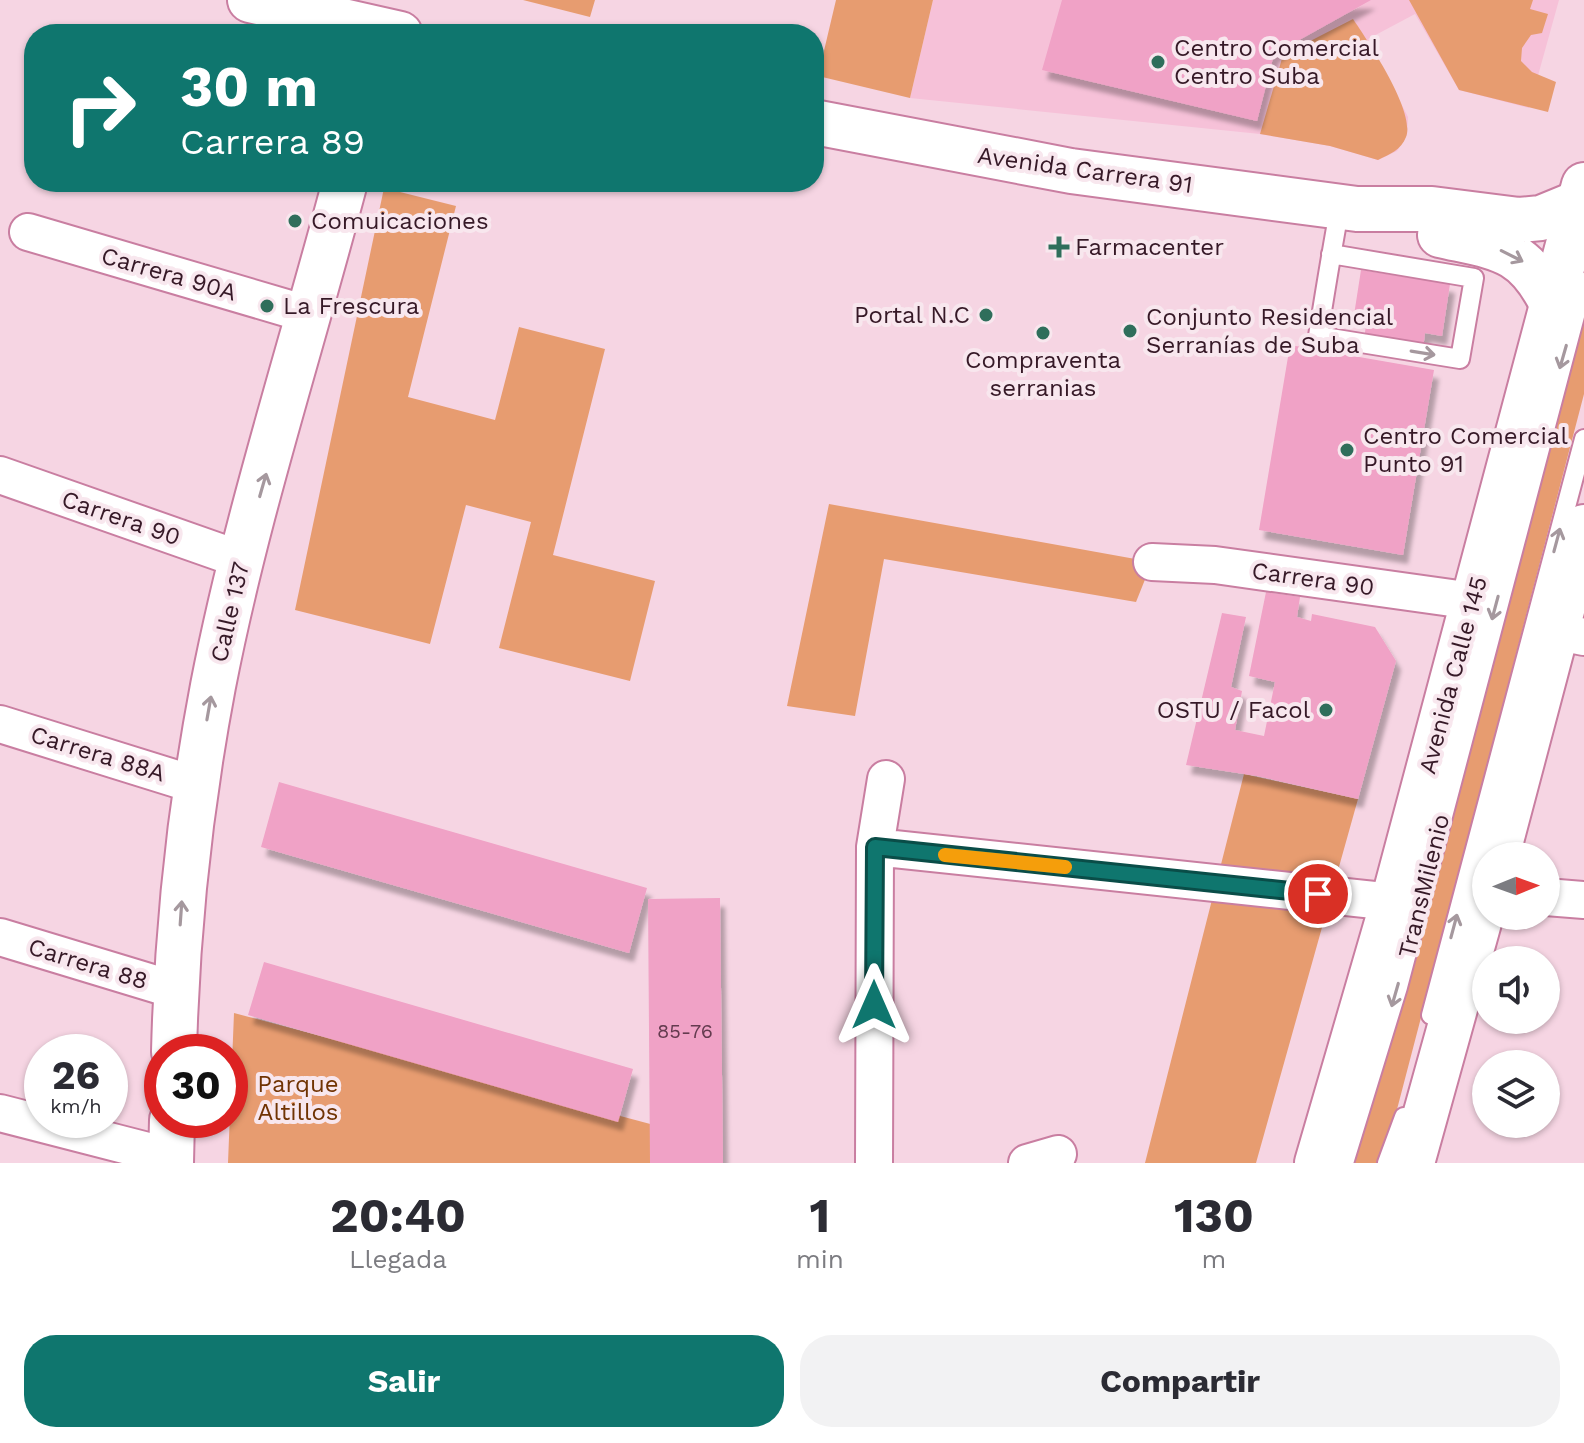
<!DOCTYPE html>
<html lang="es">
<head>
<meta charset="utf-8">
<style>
  body { margin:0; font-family:"Work Sans",sans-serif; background:#f2f2f3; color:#2b2b33; height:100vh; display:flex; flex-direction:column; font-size:30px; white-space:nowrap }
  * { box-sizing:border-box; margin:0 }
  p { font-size:26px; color:#7c7c81 }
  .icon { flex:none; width:44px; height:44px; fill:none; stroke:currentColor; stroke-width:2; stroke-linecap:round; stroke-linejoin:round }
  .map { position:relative; height:1163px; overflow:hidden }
  .side { display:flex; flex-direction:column; background:#fff; flex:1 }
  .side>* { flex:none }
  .hud { position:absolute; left:24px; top:24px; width:800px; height:168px; border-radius:32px; box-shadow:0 2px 6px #0004; background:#0f766e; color:#fff; overflow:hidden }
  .needle { width:52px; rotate:89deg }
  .fabs { position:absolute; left:1472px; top:842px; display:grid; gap:16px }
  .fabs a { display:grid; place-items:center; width:88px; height:88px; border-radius:50%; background:#fff; box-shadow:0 2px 6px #0004; font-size:40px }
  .speed { position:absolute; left:24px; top:1034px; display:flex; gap:16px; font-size:40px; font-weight:700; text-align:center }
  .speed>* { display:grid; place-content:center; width:104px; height:104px; border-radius:50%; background:#fff; box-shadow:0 2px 6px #0004; line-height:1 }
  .speed small { font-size:20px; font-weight:400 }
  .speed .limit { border:12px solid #d22; background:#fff; color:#111 }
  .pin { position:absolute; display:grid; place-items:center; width:68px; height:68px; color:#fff; margin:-34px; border:4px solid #fff; border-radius:50%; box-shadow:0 2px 8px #0007 }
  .me { position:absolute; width:88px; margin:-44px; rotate:0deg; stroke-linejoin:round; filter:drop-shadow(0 0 6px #0008) }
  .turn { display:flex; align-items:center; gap:28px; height:168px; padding:0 24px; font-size:36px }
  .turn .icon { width:104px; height:104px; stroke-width:2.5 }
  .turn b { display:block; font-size:56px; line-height:68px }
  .eta { display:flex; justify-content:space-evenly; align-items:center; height:136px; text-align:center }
  .eta b { font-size:48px; font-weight:700; line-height:56px }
  .primary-button { display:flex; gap:16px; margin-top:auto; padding:16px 24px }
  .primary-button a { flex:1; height:92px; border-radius:32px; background:#0f766e; color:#fff; font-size:32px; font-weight:700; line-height:92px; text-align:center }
  .primary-button a+a { background:#f2f2f3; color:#2b2b33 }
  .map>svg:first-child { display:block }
</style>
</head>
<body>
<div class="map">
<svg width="1584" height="1163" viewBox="0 0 1584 1163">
  <defs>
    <filter id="shadow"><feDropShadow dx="5" dy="9" stdDeviation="2" flood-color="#0004"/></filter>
  </defs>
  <rect width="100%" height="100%" fill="#f6d5e3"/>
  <path fill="#f6c1d8" d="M933,0H1559L1529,108L1459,90L1415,14L1368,39L1408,117L1407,135L1397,151L1378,160L1330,146L1260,134L910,98Z"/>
  <path fill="#e79c70" d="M523,0H595L590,17Z
    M836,0H933L910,98L818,76Z
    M1409,0H1533L1530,9L1548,14L1542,33L1531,35L1522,48L1521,61L1532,72L1556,82L1548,112L1459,90Z
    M1353,19C1368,41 1416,112 1406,137C1401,150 1390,154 1378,160L1330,146L1260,134L1283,55Z
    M384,188L456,206L408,397L495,420L519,327L605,349L553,555L655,581L630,681L499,648L531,522L466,505L430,644L295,610Z
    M1584,309V394L1389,1140L1380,1163H1351L1406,991L1440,851Z
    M829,504L1152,562L1136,602L884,559L855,716L787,706Z
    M1244,774L1358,799L1256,1163H1145Z
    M234,1013L654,1125L652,1163H228Z"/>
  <path fill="#f0a2c6" filter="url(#shadow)" d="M1062,0H1371L1274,54L1257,121L1042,70Z
    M1361,270L1450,284L1442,336L1425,333L1423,349L1364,340L1367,317L1354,315Z
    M1290,345L1434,370L1403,555L1259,530Z
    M1266,592L1300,597L1297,617L1311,621L1312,614L1375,627L1396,661L1358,799L1257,776L1186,765L1222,613L1246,617L1231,687L1242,691L1235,730L1264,736L1275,682L1249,676Z
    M279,782L647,888L629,953L261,847Z
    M720,898L723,1163H650L648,899Z
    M264,962L633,1069L618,1122L248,1015Z"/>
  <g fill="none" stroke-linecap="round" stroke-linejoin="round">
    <g stroke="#c97ea1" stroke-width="22">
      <path id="service" d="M1331,254L1474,278L1460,359L1318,336C1325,292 1332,249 1340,206
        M1431,1015L1584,439
        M1344,1163L1398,987L1584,282
        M1387,1163L1404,1117"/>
    </g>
    <g stroke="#c97ea1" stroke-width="40">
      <path id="minor" d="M28,232L310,315
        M0,475L242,560
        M1152,562L1215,565L1473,601
        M1555,631L1584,637
        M0,724L196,785
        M875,847L1393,902
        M1546,897L1584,900
        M0,937L175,990
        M0,1113L171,1157
        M874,1163L875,847L886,779
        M1027,1163L1058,1154"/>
    </g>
    <g stroke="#c97ea1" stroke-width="48">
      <path id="tertiary" d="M174,1052C177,928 190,807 213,686C246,516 301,349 345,182
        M171,1163L172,1120"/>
    </g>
    <g stroke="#c97ea1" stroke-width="48">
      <path id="secondary" d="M250,0L400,34
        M814,122L1071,171L1357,209H1432L1519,220L1541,218L1580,202
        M1440,235C1497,248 1524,247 1552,304"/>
    </g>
    <g stroke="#c97ea1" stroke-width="48">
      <path id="primary" d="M1497,856L1584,527
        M1317,1163L1393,902L1584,185
        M1412,1163L1486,897"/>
    </g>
    <use href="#service" stroke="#fff" stroke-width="18"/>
    <use href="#minor" stroke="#fff" stroke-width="36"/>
    <use href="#tertiary" stroke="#fff" stroke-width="44"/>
    <use href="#secondary" stroke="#fff" stroke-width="44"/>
    <use href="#primary" stroke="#fff" stroke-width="44"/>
  </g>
  <defs><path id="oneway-shaft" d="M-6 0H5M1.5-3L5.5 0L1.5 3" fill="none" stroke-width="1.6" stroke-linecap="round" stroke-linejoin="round" transform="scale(2)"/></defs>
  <g stroke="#a5989e">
    <use href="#oneway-shaft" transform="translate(1512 256) rotate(27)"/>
    <use href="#oneway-shaft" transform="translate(1423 353) rotate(9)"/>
    <use href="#oneway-shaft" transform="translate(1563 357) rotate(106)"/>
    <use href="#oneway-shaft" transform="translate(263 485) rotate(-74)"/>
    <use href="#oneway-shaft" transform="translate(1557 540) rotate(-75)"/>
    <use href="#oneway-shaft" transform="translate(1495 608) rotate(105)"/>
    <use href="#oneway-shaft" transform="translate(209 708) rotate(-80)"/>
    <use href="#oneway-shaft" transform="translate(181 913) rotate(-86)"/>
    <use href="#oneway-shaft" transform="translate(1454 926) rotate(-75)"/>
    <use href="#oneway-shaft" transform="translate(1395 995) rotate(106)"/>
  </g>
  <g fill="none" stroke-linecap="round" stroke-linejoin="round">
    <g stroke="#0a4d48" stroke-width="20">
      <path id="route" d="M874,1005L875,847L1318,894"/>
    </g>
    <use href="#route" stroke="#0f766e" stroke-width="14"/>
    <path stroke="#f59e0b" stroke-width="14" d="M945,855L1065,867"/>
  </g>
  <g fill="#2f6e5b" stroke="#f8e7ee" stroke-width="3">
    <circle cx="1158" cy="62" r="8"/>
    <circle cx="295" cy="221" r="8"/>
    <path d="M1055 235h8v8h8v8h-8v8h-8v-8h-8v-8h8z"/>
    <circle cx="267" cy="306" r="8"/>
    <circle cx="986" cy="315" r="8"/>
    <circle cx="1130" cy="331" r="8"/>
    <circle cx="1043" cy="333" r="8"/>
    <circle cx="1347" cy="450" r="8"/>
    <circle cx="1326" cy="710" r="8"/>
  </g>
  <g text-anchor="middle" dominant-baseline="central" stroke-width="8" stroke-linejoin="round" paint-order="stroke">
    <g font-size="20" fill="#643b4f">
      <text x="685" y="1031">85-76</text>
    </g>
    <g font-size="24" fill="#361927" stroke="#f8e7ee" text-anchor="start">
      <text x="1174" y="48">Centro Comercial<tspan x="1174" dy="28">Centro Suba</tspan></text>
      <text x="311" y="221">Comuicaciones</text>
      <text x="1075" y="247">Farmacenter</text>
      <text x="283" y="306">La Frescura</text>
      <text x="970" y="315" text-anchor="end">Portal N.C</text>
      <text x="1146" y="317">Conjunto Residencial<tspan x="1146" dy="28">Serranías de Suba</tspan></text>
      <text x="1043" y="360" text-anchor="middle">Compraventa<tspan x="1043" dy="28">serranias</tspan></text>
      <text x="1363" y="436">Centro Comercial<tspan x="1363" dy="28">Punto 91</tspan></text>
      <text x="1310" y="710" text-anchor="end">OSTU / Facol</text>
    </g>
    <g font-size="24" fill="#361927" stroke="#f8e7ee">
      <text transform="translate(1085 170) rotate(8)">Avenida Carrera 91</text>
      <text transform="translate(169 274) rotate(16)">Carrera 90A</text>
      <text transform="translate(121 518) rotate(19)">Carrera 90</text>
      <text transform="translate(1313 579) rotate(8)">Carrera 90</text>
      <text transform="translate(230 612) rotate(-77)">Calle 137</text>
      <text transform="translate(1453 675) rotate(-75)">Avenida Calle 145</text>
      <text transform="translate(98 754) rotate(17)">Carrera 88A</text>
      <text transform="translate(1424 886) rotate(-76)">TransMilenio</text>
      <text transform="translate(88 964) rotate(17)">Carrera 88</text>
    </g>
    <g font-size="24" fill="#703303" stroke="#f8e7ee">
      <text x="298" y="1084">Parque<tspan x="298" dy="28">Altillos</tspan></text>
    </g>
  </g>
</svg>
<div class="fabs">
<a><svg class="needle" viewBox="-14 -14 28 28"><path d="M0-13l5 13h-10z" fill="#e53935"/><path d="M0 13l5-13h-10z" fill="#7c7c81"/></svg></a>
<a><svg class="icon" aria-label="sound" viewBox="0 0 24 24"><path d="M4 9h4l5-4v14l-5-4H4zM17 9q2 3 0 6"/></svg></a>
<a><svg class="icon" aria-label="layers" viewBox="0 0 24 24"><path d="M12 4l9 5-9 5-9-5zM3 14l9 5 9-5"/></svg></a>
</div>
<div class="speed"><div>26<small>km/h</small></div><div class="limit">30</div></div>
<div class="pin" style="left:1318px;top:894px;background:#d93025"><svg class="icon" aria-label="arrive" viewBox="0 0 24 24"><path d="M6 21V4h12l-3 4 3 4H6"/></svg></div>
<svg class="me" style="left:874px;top:1005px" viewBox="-20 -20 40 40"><path d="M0-17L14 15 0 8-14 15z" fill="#0f766e" stroke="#fff" stroke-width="4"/></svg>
<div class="hud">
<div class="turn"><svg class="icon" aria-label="right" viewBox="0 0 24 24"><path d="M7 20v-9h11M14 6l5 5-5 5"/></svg><div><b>30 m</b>Carrera 89</div></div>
</div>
</div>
<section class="side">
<div class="eta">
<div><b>20:40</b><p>Llegada</p></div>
<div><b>1</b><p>min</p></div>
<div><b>130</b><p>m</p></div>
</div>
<div class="primary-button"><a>Salir</a><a>Compartir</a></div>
</section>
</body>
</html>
